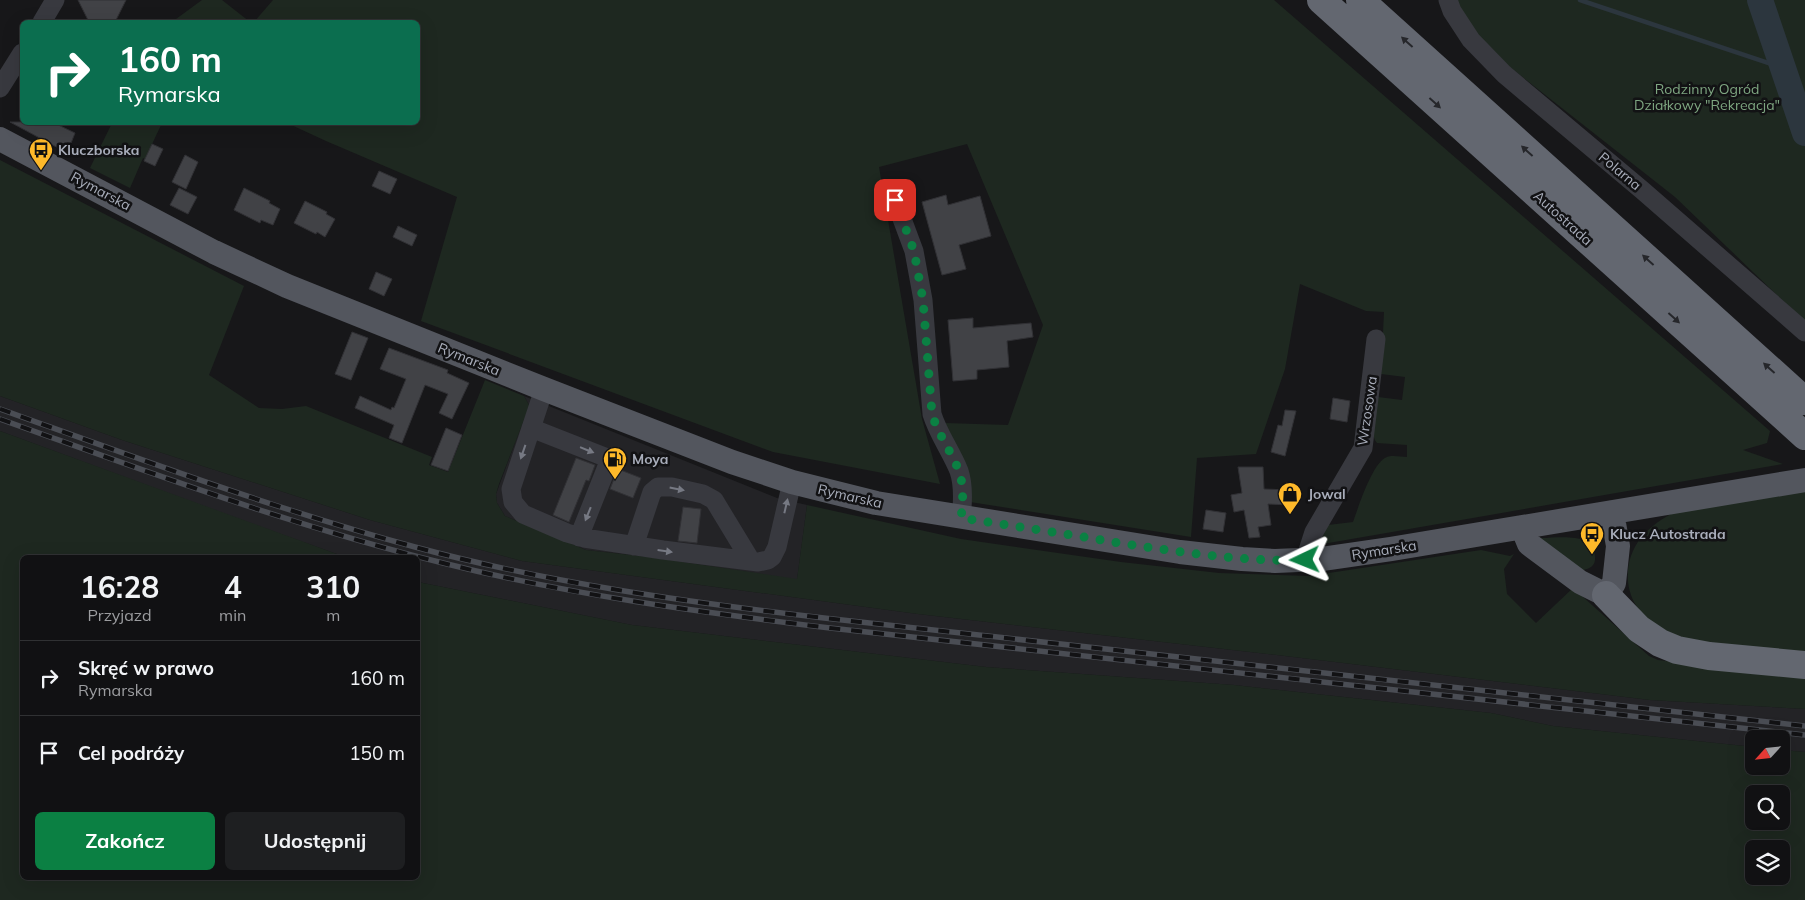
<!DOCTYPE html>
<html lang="pl">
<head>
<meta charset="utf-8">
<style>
  body { margin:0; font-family:Mulish,sans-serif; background:#1e1f21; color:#f1f3f6; height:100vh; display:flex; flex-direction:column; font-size:19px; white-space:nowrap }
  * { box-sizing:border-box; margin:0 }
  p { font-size:16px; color:#9c9da0 }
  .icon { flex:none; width:28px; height:28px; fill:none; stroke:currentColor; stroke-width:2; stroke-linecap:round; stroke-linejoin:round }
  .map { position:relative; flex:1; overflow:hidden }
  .panel { position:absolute; left:20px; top:555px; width:400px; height:325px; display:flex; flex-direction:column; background:#111113; border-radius:8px; box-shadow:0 5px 20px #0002,0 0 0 1px #303133 }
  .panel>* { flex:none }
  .top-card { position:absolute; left:20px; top:20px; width:400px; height:105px; border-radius:8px; box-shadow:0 5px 20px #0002,0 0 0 1px #303133; background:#0b6e4f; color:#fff; overflow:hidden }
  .needle { width:32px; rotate:243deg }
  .buttons { position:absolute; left:1745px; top:730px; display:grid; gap:10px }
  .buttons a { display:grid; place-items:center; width:45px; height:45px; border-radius:8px; background:#111113; box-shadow:0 5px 20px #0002,0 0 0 1px #303133; font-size:25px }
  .pin { position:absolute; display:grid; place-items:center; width:42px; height:42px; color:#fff; margin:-21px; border-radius:10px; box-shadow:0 2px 8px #0006 }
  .me { position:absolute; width:55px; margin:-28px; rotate:268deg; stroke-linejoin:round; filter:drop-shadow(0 0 4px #0008) }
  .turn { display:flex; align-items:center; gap:18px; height:105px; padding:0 15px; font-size:22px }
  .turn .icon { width:65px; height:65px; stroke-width:2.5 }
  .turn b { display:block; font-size:35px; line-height:42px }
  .eta { display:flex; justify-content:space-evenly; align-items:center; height:85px; text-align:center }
  .eta b { font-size:30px; font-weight:700; line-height:35px }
  .cta { display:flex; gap:10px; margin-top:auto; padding:10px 15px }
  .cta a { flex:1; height:58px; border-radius:8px; background:#0b8043; color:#fff; font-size:20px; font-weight:700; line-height:58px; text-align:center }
  .cta a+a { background:#1e1f21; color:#f1f3f6 }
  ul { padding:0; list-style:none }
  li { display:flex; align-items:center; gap:15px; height:75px; padding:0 15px; border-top:1px solid #303133 }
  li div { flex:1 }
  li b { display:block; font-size:19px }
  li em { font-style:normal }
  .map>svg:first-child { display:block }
</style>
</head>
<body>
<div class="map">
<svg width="1805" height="900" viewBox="0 0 1805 900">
  <rect width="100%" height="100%" fill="#171719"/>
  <path fill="#232326" d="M0,396L122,440L370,520L522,561L918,614L1277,655L1650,700L1805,709V752L1781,750V739H1754V747L1553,726L1491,713L1234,685L986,667L632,625L418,582V558L345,557L225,514L0,431Z
    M524,396L777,498L807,505L797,580L649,557L586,550L505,516L497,503L496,494L529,405Z"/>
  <path fill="#1e2820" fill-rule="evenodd" d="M202,0H222L250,22H181L176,19Z
    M273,0H1274L1770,431L1767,443L1743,450L1783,464L1317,545L1328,525L1353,522C1358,508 1373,461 1387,457C1392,455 1401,457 1407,457V445L1377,443C1368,433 1376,410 1378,397L1402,400L1405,377L1381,374L1384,312L1366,311L1300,284L1285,369L1256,454L1197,458L1191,537L970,502L945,423L1008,425L1043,325L967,144L879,167L922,419L940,484L773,452L421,321L457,197L326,141L287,123L418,122V22H254Z
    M1455,0H1805V322L1675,197L1488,50Z
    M112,123H162L145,159L143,158L130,188L90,168Z
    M0,160L244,286L209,375L259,408L282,409L306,406L432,457L429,465L448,472L485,380L524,396L529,405L527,412L499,484L496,494L497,503L505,516L586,550L649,557L797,579L807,505L961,539L1121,562L1219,573L1309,576L1481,550L1510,556L1514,554L1504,569L1507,594L1536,623L1573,588L1649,656L1658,660L1737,670L1805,676V709L1650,700L1277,655L918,614L522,561L370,520L122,440L0,396Z
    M0,431L345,557L22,558V878H418V582L632,625L986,667L1234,685L1491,713L1553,726L1754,747V766H1781V750L1805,752V900H0ZM1754,794H1781V821H1754ZM1754,849H1781V876H1754Z
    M1805,489V657C1784,655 1762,653 1741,651C1731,650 1720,650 1710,648C1671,638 1624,618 1628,570C1631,542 1650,525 1673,513Z
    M1541,538C1560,538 1597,531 1595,560C1594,568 1587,569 1580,571L1541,542Z"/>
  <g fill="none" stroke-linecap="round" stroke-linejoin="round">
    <path stroke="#2c363e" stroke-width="4.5" d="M1580,0L1783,68"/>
    <path stroke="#2c363e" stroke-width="26" d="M1760,0L1805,133"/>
  </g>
  <path fill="#414246" stroke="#313135" d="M78,0H126L115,22H89Z
    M10,122H52L75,133L71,143L64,145L62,150Z
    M152,144L163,149L155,166L144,161Z
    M185,155L198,162L186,189L172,182Z
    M379,171L397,179L390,194L372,186Z
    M179,188L197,197L188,214L170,205Z
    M244,188L270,201L269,203L280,209L273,225L261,220L260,223L234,210Z
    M946,195L948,205L980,196L991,236L959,245L966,269L942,275L922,202Z
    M305,201L327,212L326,214L335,219L325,237L317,232L316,234L294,223Z
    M398,226L417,235L412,246L393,237Z
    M376,272L392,279L384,296L369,289Z
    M973,318V328L1031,323L1033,337L1007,341L1009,367L977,370V379L953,381L948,320Z
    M352,332L368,338L351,380L335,374Z
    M389,348L448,370L447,373L469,383L452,419L439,413L448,394L425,385L402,443L389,438L394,425L355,408L360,396L391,410L392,407L394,408L406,379L380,369Z
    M1333,398L1350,401L1347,422L1330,419Z
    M1285,410L1296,411L1285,456L1271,452L1278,425L1282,426Z
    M446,428L462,435L448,471L431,465Z
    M576,458L595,465L589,481L586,480L569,522L553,515Z
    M1238,467H1263L1264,489L1289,490V505L1268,504L1271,525L1258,527L1260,537L1249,538L1244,510L1234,512L1231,495L1242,493Z
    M618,469L641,478L633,498L610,489Z
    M683,507L701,509L697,543L678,541Z
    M1206,510L1226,513L1223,532L1203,529Z"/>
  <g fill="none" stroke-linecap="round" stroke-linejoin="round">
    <path stroke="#38393f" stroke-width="19" d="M1448,0L1452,11L1471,40L1504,74L1642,190L1805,332
      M42,22L55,0
      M0,88L22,53
      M895,200L914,251L923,300L932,414C938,434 951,451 959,471C964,486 963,502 961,518
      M544,389L511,489L513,502L523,514L567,533L584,538L663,550L758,562L768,560L772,557L777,547L792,482
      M531,428L610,459L579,537
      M634,546L652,492L658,487H672L703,494L714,500L751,561
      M1305,560L1314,532L1363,448L1376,339"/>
    <path stroke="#53565e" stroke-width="24" d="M0,139L214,252L287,286L544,389L732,462L792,482L876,503L1180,552L1242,559L1275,561L1322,559L1391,549L1805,480
      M1522,527L1529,544L1580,582L1606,595L1614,583L1618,546L1612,512"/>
    <path stroke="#636770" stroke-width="28" d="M1321,0L1805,436
      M1360,0L1805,401
      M1606,595L1639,629L1660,643L1677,650L1709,656L1805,665"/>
    <g stroke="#4a4d54" stroke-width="5.5">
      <path id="rail" d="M0,409C137,458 274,509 415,547C549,583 686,602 824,618L1805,726
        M0,419C146,471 292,526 443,563C570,595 700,612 830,628L1805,735"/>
    </g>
    <use href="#rail" stroke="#121214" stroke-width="4" stroke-dasharray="11" stroke-linecap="butt"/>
  </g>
  <defs><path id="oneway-solid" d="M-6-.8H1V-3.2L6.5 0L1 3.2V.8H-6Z" transform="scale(1.25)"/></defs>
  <g fill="#26272b">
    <use href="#oneway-solid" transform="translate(1407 42) rotate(-138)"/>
    <use href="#oneway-solid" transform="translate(1435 103) rotate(42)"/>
    <use href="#oneway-solid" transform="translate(1527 151) rotate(-138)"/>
    <use href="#oneway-solid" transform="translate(1648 260) rotate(-138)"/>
    <use href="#oneway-solid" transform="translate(1674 318) rotate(42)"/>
    <use href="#oneway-solid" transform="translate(1769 368) rotate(-138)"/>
  </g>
  <g fill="#767983">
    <use href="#oneway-solid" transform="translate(587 450) rotate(22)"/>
    <use href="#oneway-solid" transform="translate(523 452) rotate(109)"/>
    <use href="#oneway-solid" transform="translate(677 489) rotate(11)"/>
    <use href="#oneway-solid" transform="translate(786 506) rotate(-77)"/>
    <use href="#oneway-solid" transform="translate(588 514) rotate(112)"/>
    <use href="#oneway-solid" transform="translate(665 551) rotate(8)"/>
  </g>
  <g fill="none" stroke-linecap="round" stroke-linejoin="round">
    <path stroke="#0b8043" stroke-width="9" stroke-dasharray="0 16.2" d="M895,200L914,251L923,300L932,414C938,434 951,451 959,471C964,486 963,502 961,518C1014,526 1067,534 1119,543C1181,552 1242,562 1305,560"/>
  </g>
  <defs>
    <g id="bus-pin" transform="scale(1.25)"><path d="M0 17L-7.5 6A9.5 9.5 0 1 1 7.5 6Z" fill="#feb92a" stroke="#121214"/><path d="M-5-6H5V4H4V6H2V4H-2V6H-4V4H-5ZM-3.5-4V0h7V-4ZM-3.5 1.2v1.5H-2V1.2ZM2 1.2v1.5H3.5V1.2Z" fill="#111"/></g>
    <g id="fuel-pin" transform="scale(1.25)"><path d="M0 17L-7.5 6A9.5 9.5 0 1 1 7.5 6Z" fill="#feb92a" stroke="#121214"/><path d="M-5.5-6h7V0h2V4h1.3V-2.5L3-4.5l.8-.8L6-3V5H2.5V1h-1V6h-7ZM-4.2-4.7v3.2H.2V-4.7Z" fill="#111"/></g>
    <g id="shop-pin" transform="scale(1.25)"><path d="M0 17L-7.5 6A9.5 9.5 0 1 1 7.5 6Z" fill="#feb92a" stroke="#121214"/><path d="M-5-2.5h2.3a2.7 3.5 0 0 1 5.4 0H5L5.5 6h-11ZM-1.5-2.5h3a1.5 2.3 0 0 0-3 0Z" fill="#111"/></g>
  </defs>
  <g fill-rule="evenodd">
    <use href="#bus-pin" x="41" y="150"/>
    <use href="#fuel-pin" x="615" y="459"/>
    <use href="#shop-pin" x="1290" y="494"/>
    <use href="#bus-pin" x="1592" y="534"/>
  </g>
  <g text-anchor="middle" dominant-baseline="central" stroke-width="5" stroke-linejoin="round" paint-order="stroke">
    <g font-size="14" fill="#7ea681" stroke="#121214">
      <text x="1707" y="89">Rodzinny Ogród<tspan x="1707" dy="16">Działkowy "Rekreacja"</tspan></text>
    </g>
    <g font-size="14" font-weight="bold" fill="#a8adba" stroke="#121214" text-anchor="start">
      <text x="58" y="150">Kluczborska</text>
      <text x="632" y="459">Moya</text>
      <text x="1308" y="494">Jowal</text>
      <text x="1610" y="534">Klucz Autostrada</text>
    </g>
    <g font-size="14" fill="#a8adba" stroke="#121214">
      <text transform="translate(1620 171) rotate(40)">Polarna</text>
      <text transform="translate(101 191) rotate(28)">Rymarska</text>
      <text transform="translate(1563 218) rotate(42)">Autostrada</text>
      <text transform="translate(469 359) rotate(22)">Rymarska</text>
      <text transform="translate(1367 411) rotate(-82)">Wrzosowa</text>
      <text transform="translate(850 496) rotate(13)">Rymarska</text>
      <text transform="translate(1384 550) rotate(-9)">Rymarska</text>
    </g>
  </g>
</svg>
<div class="buttons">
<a><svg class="needle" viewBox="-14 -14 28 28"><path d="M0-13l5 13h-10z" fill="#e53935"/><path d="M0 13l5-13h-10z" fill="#9c9da0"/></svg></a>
<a><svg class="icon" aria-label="search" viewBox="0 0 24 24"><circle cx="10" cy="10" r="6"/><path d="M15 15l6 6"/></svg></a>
<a><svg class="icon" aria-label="layers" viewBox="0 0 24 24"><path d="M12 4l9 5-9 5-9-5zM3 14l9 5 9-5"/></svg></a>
</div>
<div class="pin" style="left:895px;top:200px;background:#d93025"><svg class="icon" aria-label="arrive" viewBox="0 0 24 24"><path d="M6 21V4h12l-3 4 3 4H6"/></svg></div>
<svg class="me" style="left:1305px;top:560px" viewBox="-20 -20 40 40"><path d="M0-17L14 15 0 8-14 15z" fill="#0b8043" stroke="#fff" stroke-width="4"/></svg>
<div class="top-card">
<div class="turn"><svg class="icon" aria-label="right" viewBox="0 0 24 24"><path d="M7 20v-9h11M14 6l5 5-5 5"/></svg><div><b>160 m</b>Rymarska</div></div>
</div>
<section class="panel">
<div class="eta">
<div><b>16:28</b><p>Przyjazd</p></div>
<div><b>4</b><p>min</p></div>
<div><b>310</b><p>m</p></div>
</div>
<ul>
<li><svg class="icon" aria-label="right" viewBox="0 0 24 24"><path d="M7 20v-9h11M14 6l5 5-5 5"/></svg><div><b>Skręć w prawo</b><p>Rymarska</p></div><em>160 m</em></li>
<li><svg class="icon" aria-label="arrive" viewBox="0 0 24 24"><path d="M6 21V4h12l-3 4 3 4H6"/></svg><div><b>Cel podróży</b></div><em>150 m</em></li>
</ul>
<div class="cta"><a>Zakończ</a><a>Udostępnij</a></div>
</section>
</div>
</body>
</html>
